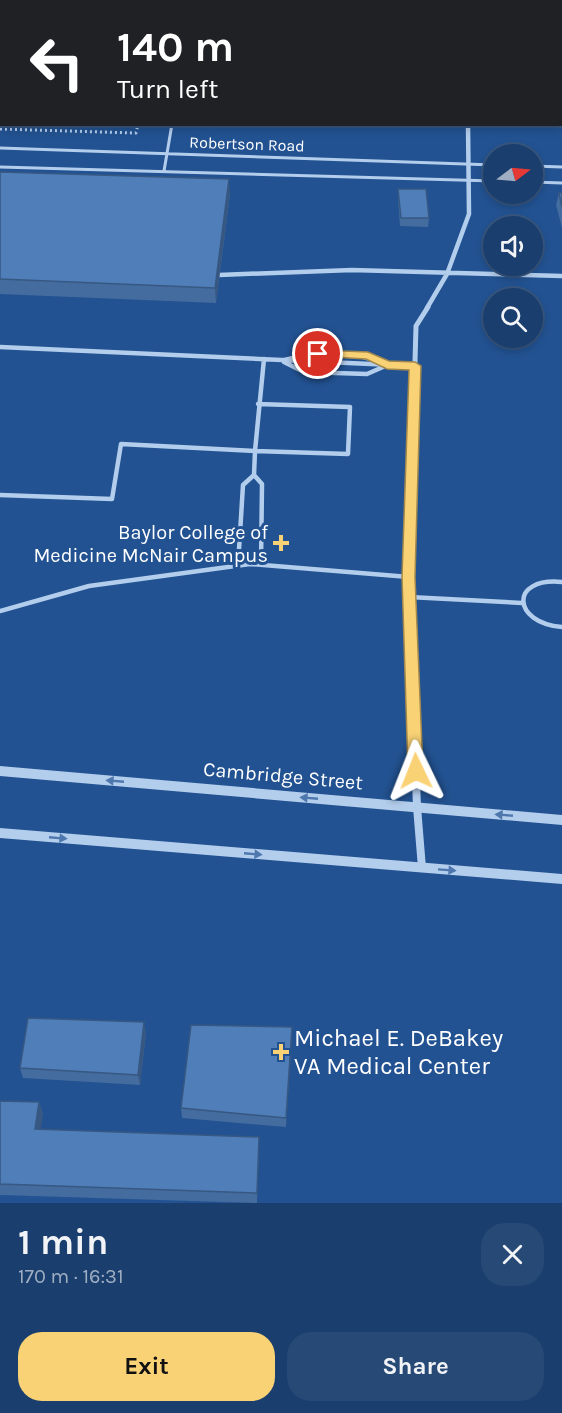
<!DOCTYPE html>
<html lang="en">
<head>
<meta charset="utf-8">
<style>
  body { margin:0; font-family:Karla,sans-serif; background:#274975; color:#f1f3f6; height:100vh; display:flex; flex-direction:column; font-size:22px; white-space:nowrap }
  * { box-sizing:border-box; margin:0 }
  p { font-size:20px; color:#9faec2 }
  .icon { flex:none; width:33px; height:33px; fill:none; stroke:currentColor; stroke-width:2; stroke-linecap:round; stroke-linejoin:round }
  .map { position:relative; height:1203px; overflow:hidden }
  .details { display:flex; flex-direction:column; background:#1a3e6d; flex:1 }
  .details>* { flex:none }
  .guide { position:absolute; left:0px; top:0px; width:562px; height:126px; box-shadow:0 3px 9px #0003,0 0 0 2px #385780; background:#202124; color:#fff; overflow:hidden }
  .needle { width:39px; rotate:74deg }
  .fabs { position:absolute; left:483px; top:144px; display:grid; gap:12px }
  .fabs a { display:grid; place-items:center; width:60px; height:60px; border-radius:50%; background:#1a3e6d; box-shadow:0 3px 9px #0003,0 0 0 2px #385780; font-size:30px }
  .pin { position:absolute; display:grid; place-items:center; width:51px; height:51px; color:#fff; margin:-26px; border:3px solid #fff; border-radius:50%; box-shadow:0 2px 6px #0007 }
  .me { position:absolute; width:66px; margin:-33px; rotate:358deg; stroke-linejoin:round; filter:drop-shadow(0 0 4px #0008) }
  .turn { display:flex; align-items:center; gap:21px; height:126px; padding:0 18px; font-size:27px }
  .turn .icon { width:78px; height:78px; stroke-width:2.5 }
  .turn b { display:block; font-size:42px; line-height:51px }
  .round { display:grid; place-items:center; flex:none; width:63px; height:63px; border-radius:24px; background:#274975 }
  .summary { display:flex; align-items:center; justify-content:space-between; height:102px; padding:0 18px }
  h1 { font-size:36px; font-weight:700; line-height:45px }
  .cta { display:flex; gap:12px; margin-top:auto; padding:12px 18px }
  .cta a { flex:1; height:69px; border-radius:24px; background:#f9d275; color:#111; font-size:24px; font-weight:700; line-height:69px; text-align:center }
  .cta a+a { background:#274975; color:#f1f3f6 }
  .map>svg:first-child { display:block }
</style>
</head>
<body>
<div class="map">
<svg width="562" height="1203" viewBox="0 0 562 1203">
  <rect width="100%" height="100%" fill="#225291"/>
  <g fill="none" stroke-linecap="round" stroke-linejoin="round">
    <path stroke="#b3cded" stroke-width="3" stroke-dasharray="2 3" stroke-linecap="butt" d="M0,129L136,133L138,124"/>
    <path stroke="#b3cded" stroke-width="3" d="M0,148L494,165
      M532,166L562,167
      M0,167L494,181
      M164,171L172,124
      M532,182L562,183"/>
    <path stroke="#b3cded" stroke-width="4.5" d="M0,347L415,366
      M285,360C318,351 352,350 384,364
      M284,362L304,372L367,374L383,367
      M258,404L350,407L348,454L255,451L254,475L262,484L261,565
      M0,495L112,499L121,444L255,451L264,359
      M238,566L243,485L254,475
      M562,582C509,577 512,623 562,627
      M409,597L522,603
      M0,611L89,586L250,564L409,577"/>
    <path stroke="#b3cded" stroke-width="4.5" d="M219,275L352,270L562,276
      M427,308L447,274L469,214L468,124"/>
    <path stroke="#b3cded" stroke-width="5" d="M413,701L409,577L416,326L428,307"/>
    <path stroke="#b3cded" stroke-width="8" d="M413,700L417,807L422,868"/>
    <path fill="#b3cded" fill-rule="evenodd" d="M0,766L562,815V825L0,776Z
      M0,828L562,874V884L0,838Z"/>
  </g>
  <path fill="#446c9f" d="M0,172L230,194L216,303L0,294Z
    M398,189L429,218L428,227L400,226L398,198Z
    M559,193H562V228L556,205Z
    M292,1027L286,1127L182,1118L181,1108Z
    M146,1033L140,1085L23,1078L20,1068Z
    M0,1101L39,1102L43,1114L40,1130L259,1137L257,1203L0,1195Z"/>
  <path fill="#375882" d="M229,179L230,194L216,303L215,288Z
    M144,1022L146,1033L140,1085L138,1075Z
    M292,1027V1038L286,1127V1118Z
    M39,1102L43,1114L39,1141L35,1129Z
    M259,1137V1149L257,1203V1193Z"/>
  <path fill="#4f7eb9" stroke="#375882" stroke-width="1.5" d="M0,172L229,179L215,288L0,279Z
    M398,189H426L429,218H401Z
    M559,193H562V207Z
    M28,1018L144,1022L138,1075L20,1068Z
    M191,1025L292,1027L286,1118L181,1108Z
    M0,1101L39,1102L35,1129L259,1137L257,1193L0,1184Z"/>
  <defs><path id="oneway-solid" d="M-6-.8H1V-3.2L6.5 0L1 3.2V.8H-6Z" transform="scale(1.5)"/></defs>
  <g fill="#4e77ad">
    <use href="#oneway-solid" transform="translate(115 781) rotate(-175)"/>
    <use href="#oneway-solid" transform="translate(309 798) rotate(-175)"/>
    <use href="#oneway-solid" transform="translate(504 815) rotate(-175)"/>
    <use href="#oneway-solid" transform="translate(58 838) rotate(5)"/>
    <use href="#oneway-solid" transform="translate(253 854) rotate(5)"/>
    <use href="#oneway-solid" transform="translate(447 870) rotate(4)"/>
  </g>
  <path fill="#f9d275" stroke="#a2884c" stroke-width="1.5" d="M318,350L368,352L389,361L415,362L421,366L415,577L423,771L421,775L416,777L410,775L408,771L402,577L409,370L387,369L366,359L314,356L312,354Z"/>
  <g fill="#f9d275" stroke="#225291" stroke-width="2">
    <path d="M278 534h6v6h6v6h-6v6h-6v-6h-6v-6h6z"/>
    <path d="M278 1043h6v6h6v6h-6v6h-6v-6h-6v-6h6z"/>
  </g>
  <g text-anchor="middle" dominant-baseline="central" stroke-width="6" stroke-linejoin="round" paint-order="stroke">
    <g font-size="16" fill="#fff" stroke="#225291">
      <text transform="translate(247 144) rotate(2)">Robertson Road</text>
    </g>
    <g font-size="20" fill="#fff" stroke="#225291" text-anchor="end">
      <text x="268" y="532">Baylor College of<tspan x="268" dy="23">Medicine McNair Campus</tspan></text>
    </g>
    <g font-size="20" fill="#fff" stroke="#225291">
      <text transform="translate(283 776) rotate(5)">Cambridge Street</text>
    </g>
    <g font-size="24" fill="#fff" stroke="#225291" text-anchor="start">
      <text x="294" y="1038">Michael E. DeBakey<tspan x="294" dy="28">VA Medical Center</tspan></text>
    </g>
  </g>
</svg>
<div class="fabs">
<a><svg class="needle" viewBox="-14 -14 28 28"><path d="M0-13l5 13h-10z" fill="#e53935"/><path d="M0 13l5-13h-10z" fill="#9faec2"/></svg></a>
<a><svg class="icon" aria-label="sound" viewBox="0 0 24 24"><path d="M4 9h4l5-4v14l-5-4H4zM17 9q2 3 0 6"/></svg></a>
<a><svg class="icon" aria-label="search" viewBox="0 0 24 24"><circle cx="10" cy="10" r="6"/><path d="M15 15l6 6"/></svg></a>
</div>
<div class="pin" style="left:318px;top:354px;background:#d93025"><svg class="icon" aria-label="arrive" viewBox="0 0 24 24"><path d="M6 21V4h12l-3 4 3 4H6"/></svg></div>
<svg class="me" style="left:416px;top:771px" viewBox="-20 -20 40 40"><path d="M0-17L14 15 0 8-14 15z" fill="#f9d275" stroke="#fff" stroke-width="4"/></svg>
<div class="guide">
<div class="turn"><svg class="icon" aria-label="left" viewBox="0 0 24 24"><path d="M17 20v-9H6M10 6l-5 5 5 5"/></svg><div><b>140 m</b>Turn left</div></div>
</div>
</div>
<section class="details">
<div class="summary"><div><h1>1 min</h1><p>170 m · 16:31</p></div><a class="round"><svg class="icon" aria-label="close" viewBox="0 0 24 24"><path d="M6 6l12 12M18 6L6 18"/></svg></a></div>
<div class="cta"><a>Exit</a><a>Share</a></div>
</section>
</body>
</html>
